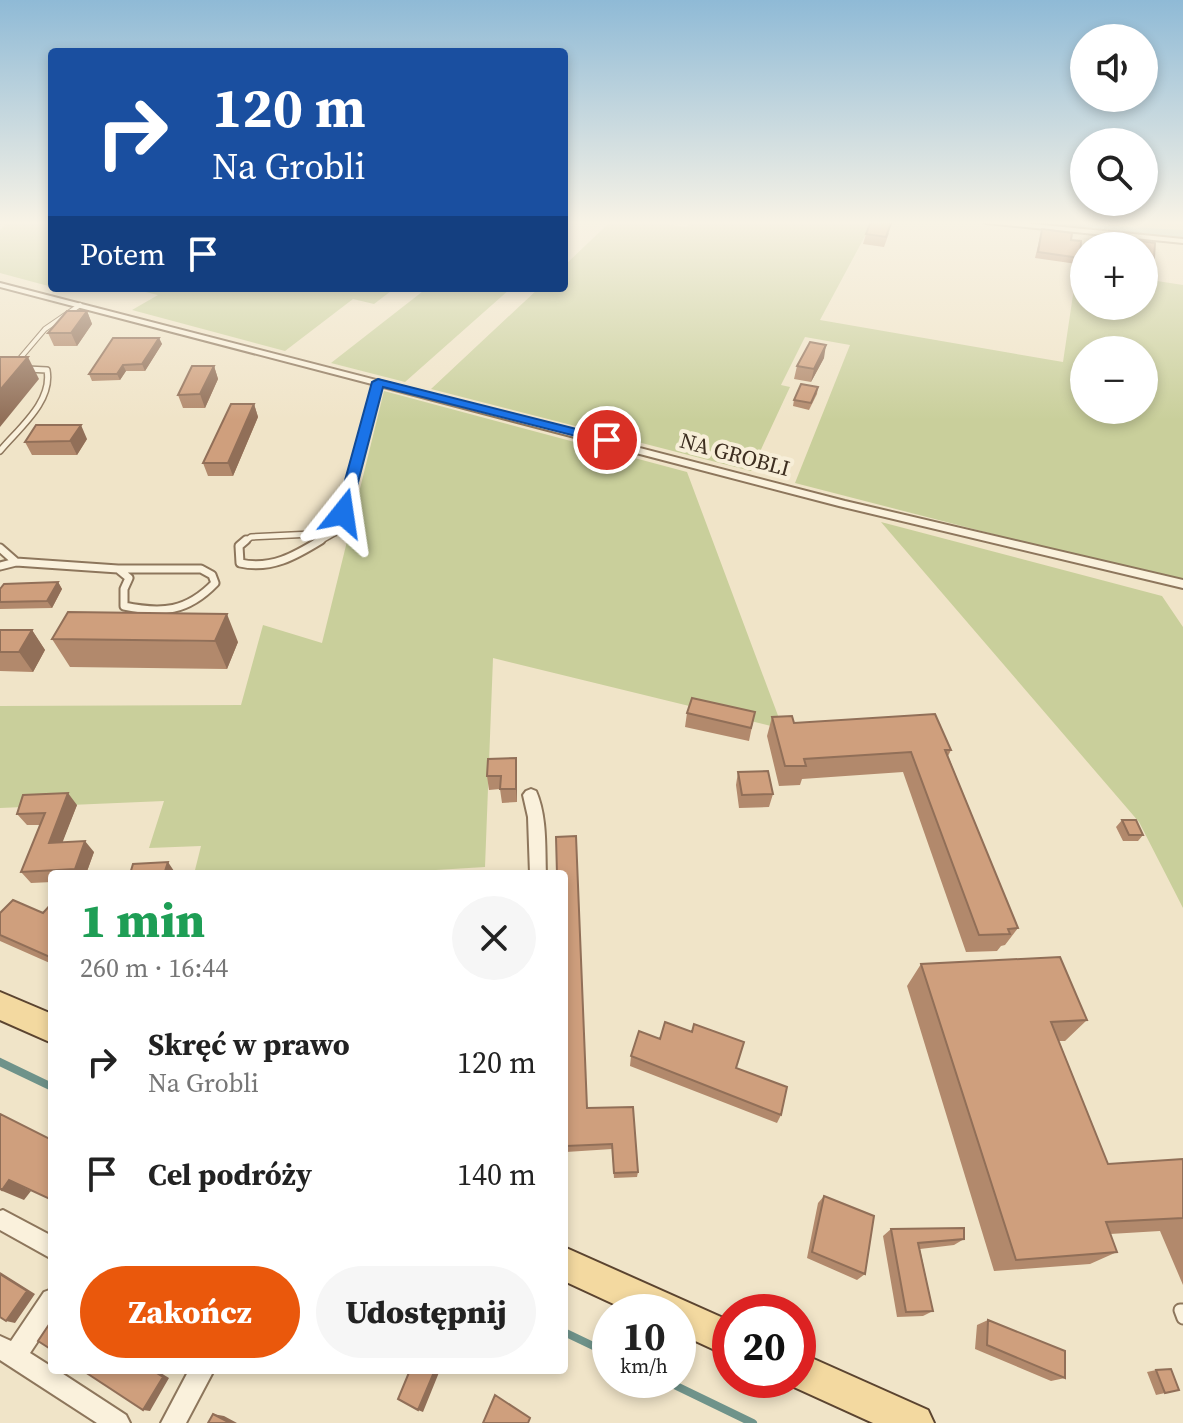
<!DOCTYPE html>
<html lang="pl">
<head>
<meta charset="utf-8">
<style>
  body { margin:0; font-family:"Source Serif 4",serif; background:#f6f6f6; color:#222; height:100vh; display:flex; flex-direction:column; font-size:30px; white-space:nowrap }
  * { box-sizing:border-box; margin:0 }
  p { font-size:26px; color:#767676 }
  .icon { flex:none; width:44px; height:44px; fill:none; stroke:currentColor; stroke-width:2; stroke-linecap:round; stroke-linejoin:round }
  .map { position:relative; flex:1; overflow:hidden }
  .drawer { position:absolute; left:48px; top:870px; width:520px; height:504px; display:flex; flex-direction:column; background:#fff; border-radius:8px; box-shadow:0 4px 12px #0003 }
  .drawer>* { flex:none }
  .guide { position:absolute; left:48px; top:48px; width:520px; height:244px; border-radius:8px; box-shadow:0 4px 12px #0003; background:#1a4fa0; color:#fff; overflow:hidden }
  .tools { position:absolute; left:1070px; top:24px; display:grid; gap:16px }
  .tools a { display:grid; place-items:center; width:88px; height:88px; border-radius:50%; background:#fff; box-shadow:0 4px 12px #0003; font-size:40px }
  .speed { position:absolute; left:592px; top:1294px; display:flex; gap:16px; font-size:40px; font-weight:700; text-align:center }
  .speed>* { display:grid; place-content:center; width:104px; height:104px; border-radius:50%; background:#fff; box-shadow:0 4px 12px #0003; line-height:1 }
  .speed small { font-size:20px; font-weight:400 }
  .speed .limit { border:12px solid #d22; background:#fff; color:#111 }
  .pin { position:absolute; display:grid; place-items:center; width:68px; height:68px; color:#fff; margin:-34px; border:4px solid #fff; border-radius:50%; box-shadow:0 2px 8px #0007 }
  .me { position:absolute; width:88px; margin:-44px; rotate:15deg; stroke-linejoin:round; filter:drop-shadow(0 0 6px #0008) }
  .turn { display:flex; align-items:center; gap:28px; height:168px; padding:0 32px; font-size:36px }
  .turn .icon { width:104px; height:104px; stroke-width:2.5 }
  .turn b { display:block; font-size:56px; line-height:68px }
  .then { display:flex; align-items:center; height:76px; padding:0 32px; background:#0003; gap:16px; font-size:30px }
  .round { display:grid; place-items:center; flex:none; width:84px; height:84px; border-radius:42px; background:#f6f6f6 }
  .overview { display:flex; align-items:center; justify-content:space-between; height:136px; padding:0 32px }
  h1 { font-size:48px; font-weight:800; line-height:60px; color:#1e9e55 }
  .cta { display:flex; gap:16px; margin-top:auto; padding:16px 32px }
  .cta a { flex:1; height:92px; border-radius:48px; background:#ea580c; color:#fff; font-size:32px; font-weight:800; line-height:92px; text-align:center }
  .cta a+a { background:#f6f6f6; color:#222 }
  ul { padding:0; list-style:none }
  li { display:flex; align-items:center; gap:24px; height:112px; padding:0 32px }
  li div { flex:1 }
  li b { display:block; font-size:30px }
  li em { font-style:normal }
  .map>svg:first-child { display:block }
</style>
</head>
<body>
<div class="map">
<svg width="1183" height="1423" viewBox="0 0 1183 1423">
  <rect width="100%" height="100%" fill="#f0e4c8"/>
  <path fill="#e6deb5" d="M1074,221H1183V235L1081,226Z"/>
  <path fill="#c9cf9b" fill-rule="evenodd" d="M0,221H52V287L0,273V230L8,222Z
    M611,221H642L686,227L692,221H873L820,320L1063,362L1077,268L1084,270V306H1144V279L1183,285V583L795,483L850,345L805,337L781,385L790,387L751,471L431,389L539,288H564V266ZM1084,350H1144V410H1084Z
    M129,288H395L374,304L353,299L285,351L132,310L158,295Z
    M427,288H511L405,382L331,363Z
    M384,391L687,472L783,729L493,658L485,867L436,870L435,874H194L201,846L149,848L164,801L0,808V706L241,705L263,625L322,643Z
    M881,522L1162,596L1183,627V908L1139,822Z"/>
  <g fill="none" stroke-linecap="round" stroke-linejoin="round">
    <path stroke="#6f938a" stroke-width="8" d="M0,1062L52,1087
      M564,1332L610,1354
      M664,1380L753,1423"/>
    <path fill="#a9c4bc" fill-rule="evenodd" d="M1025,221L1183,230V240C1154,238 1042,237 1025,221Z"/>
    <g stroke="#8d765c" stroke-width="6">
      <path id="service-far3" d="M17,362L45,329L80,305"/>
    </g>
    <g stroke="#8d765c" stroke-width="8">
      <path id="service-far2" d="M0,451C18,429 53,402 47,370L27,369
        M334,533L378,382
        M244,542L251,537L334,533
        M318,542L334,533"/>
    </g>
    <g stroke="#8d765c" stroke-width="11">
      <path id="service-far1" d="M246,540L239,546L240,563C271,570 295,556 321,540
        M0,548L16,562L118,569
        M0,566L16,562
        M118,569H201L212,575L215,583C187,612 162,614 124,606V589L129,578Z"/>
    </g>
    <g stroke="#8d765c" stroke-width="15">
      <path id="service" d="M1183,1310H1180L1183,1318"/>
    </g>
    <g stroke="#8d765c" stroke-width="4">
      <path id="minor" d="M983,221H1003L1183,239V243L986,223Z
        M0,283L845,501L1183,580V588L839,506L0,287Z
        M531,789L536,791C547,816 545,847 546,874H530L528,817L523,795L526,791Z
        M3,1210L52,1236V1259L0,1230V1211Z
        M52,1289V1320L30,1353L52,1367V1370H57L126,1415L130,1423H97L0,1360V1336L11,1341L44,1292Z
        M189,1370H214L186,1423H161Z"/>
    </g>
    <g stroke="#5b4430" stroke-width="4">
      <path id="primary" d="M0,992L52,1014V1043L0,1020Z
        M564,1247L730,1321V1357L678,1333V1312H631L564,1281Z
        M798,1352L928,1410L934,1423H873L785,1383L784,1380H798Z"/>
    </g>
    <use href="#service-far3" stroke="#faf1dc" stroke-width="4"/>
    <use href="#service-far2" stroke="#faf1dc" stroke-width="5"/>
    <use href="#service-far1" stroke="#faf1dc" stroke-width="7"/>
    <use href="#service" stroke="#faf1dc" stroke-width="11"/>
    <use href="#minor" fill="#faf1dc" fill-rule="evenodd"/>
    <use href="#primary" fill="#f3d9a0" fill-rule="evenodd"/>
  </g>
  <path fill="#b2896c" d="M1042,229L1071,240L1080,258L1077,264L1035,258Z
    M889,233L884,247L863,244L866,234Z
    M1141,241L1155,243L1152,288L1149,294H1144V246H1138Z
    M87,311L92,324L77,346H54L48,333Z
    M159,338L162,344L145,371H126L120,380L92,381L89,374Z
    M824,358L811,382L794,379L797,366Z
    M214,366L218,379L205,408H183L178,395Z
    M818,387L817,394L809,410L793,406L794,400Z
    M254,404L258,417L233,476H208L203,463Z
    M87,439L77,455H32L25,442Z
    M58,582L62,589L52,608L0,609V589Z
    M0,630H32L45,650L33,672L0,671Z
    M52,639L238,642L227,669L70,667Z
    M755,712L749,741L685,727L687,713Z
    M772,717L794,723L951,750L948,756L1018,928L1005,945L1001,946L997,951L966,952L903,772L802,779L800,785L779,786L767,736Z
    M517,772V802L502,803L500,789L489,790L487,776Z
    M738,772L773,794L769,807L739,808L736,785Z
    M77,805L62,842L94,852L86,874H52V882L31,883L21,872L40,825H27L17,814Z
    M1122,820L1143,835L1138,841H1123L1116,827Z
    M52,903V964L0,941V913H43Z
    M921,964L1087,1020L1065,1041H1059L1108,1164L1183,1159V1285L1160,1231L1110,1234L1117,1252L1090,1264L994,1271L907,986Z
    M631,1056L736,1068L781,1115L777,1123L630,1066Z
    M564,1088L638,1172L637,1177L614,1178L612,1149L566,1152Z
    M824,1196L865,1274L857,1280L807,1258L818,1203Z
    M891,1229L964,1239L954,1245L920,1249L933,1311L923,1316L897,1317L883,1236Z
    M988,1320L1065,1378L1051,1381L975,1349L977,1325Z
    M1156,1370L1165,1393L1156,1395L1147,1372Z"/>
  <path fill="#916f58" d="M87,311L92,324L77,346L71,333Z
    M159,338L162,344L145,371L142,364Z
    M826,345L824,358L811,382L814,369Z
    M28,357L39,379L0,427V390Z
    M123,365L126,371L120,380L117,374Z
    M214,366L218,379L205,408L200,394Z
    M254,404L258,417L233,476L228,463Z
    M81,425L87,439L77,455L70,441Z
    M58,582L62,589L52,608L47,601Z
    M227,614L238,642L227,669L215,641Z
    M32,630L45,650L33,672L19,652Z
    M516,758L517,772V802L516,789Z
    M68,793L77,805L58,854L49,843Z
    M85,841L94,852L86,874H79L75,869Z
    M168,862L176,874H164Z
    M9,1180L31,1191L24,1200L0,1190V1186Z
    M0,1272L35,1294L15,1323L6,1321Z
    M152,1370H156L169,1378L150,1411L143,1410Z
    M435,1370H440L423,1412L418,1410Z
    M213,1414L224,1416L237,1423H230Z"/>
  <path fill="#cf9f7d" stroke="#916f58" stroke-width="2" d="M871,221L891,223L886,237L866,234Z
    M1042,229L1072,233L1071,240L1081,241L1080,258L1038,252Z
    M1141,241L1155,243L1152,288H1144V246H1141Z
    M67,311H87L71,333H48Z
    M113,338H159L142,364L123,365L117,374H89Z
    M810,342L826,345L814,369L797,366Z
    M0,357H28L0,390Z
    M192,366H214L200,394L178,395Z
    M801,384L818,387L811,403L794,400Z
    M231,404H254L228,463H203Z
    M36,425H81L70,441L25,442Z
    M58,582L47,601L0,602V589L4,584Z
    M68,612L227,614L215,641L52,639Z
    M0,630H32L19,652H0Z
    M692,698L755,712L751,728L687,713Z
    M935,714L951,750H945L1018,928L1008,929L1010,934L979,935L911,752L804,759L806,766H785L772,717L792,716L794,723Z
    M516,758V789H500L501,776H487L488,759Z
    M768,771L773,794L742,795L738,772Z
    M68,793L49,843L85,841L75,869L21,872L45,813L17,814L23,795Z
    M1122,820H1136L1143,835H1129Z
    M576,836L587,1108L633,1107L638,1172L614,1173L612,1144L566,1146L564,1088V874H557L556,837Z
    M168,862L164,874H130L133,864Z
    M13,900L43,913L52,903V958L0,935V913Z
    M1060,957L1087,1020L1051,1022L1108,1164L1183,1159V1218L1106,1222L1117,1252L1016,1260L921,964Z
    M665,1022L692,1032L694,1024L744,1042L736,1068L787,1087L781,1115L631,1056L639,1031L660,1039Z
    M0,1114L52,1140V1200L9,1180L2,1190L0,1188Z
    M824,1196L874,1216L865,1274L812,1252Z
    M964,1228V1239L918,1243L933,1311L906,1312L891,1229Z
    M0,1274L27,1291L6,1321L0,1317Z
    M52,1320V1350L38,1341Z
    M988,1320L1065,1351V1378L987,1345Z
    M1171,1369L1179,1390L1165,1393L1156,1370Z
    M82,1370H152L163,1377L143,1410Z
    M410,1370H435L418,1410L398,1399Z
    M495,1395L530,1418L528,1423H483Z
    M213,1414L230,1423H208Z"/>
  <linearGradient id="sky" x2="0" y2="1"><stop stop-color="#8fbad6"/><stop offset="0.53" stop-color="#f8f3e6"/><stop offset="1" stop-color="#f8f3e6" stop-opacity="0"/></linearGradient>
  <rect width="1183" height="420" fill="url(#sky)"/>
  <path fill="#1a73e8" stroke="#114b97" stroke-width="2" d="M378,379L612,438L614,440L607,444L383,387L350,513L338,516L336,513L372,382Z"/>
  <g text-anchor="middle" dominant-baseline="central" stroke-width="8" stroke-linejoin="round" paint-order="stroke">
    <g font-size="22" fill="#3d2e20" stroke="#f7eed8">
      <text transform="translate(735 454) rotate(15)">NA GROBLI</text>
    </g>
  </g>
</svg>
<div class="tools">
<a><svg class="icon" aria-label="sound" viewBox="0 0 24 24"><path d="M4 9h4l5-4v14l-5-4H4zM17 9q2 3 0 6"/></svg></a>
<a><svg class="icon" aria-label="search" viewBox="0 0 24 24"><circle cx="10" cy="10" r="6"/><path d="M15 15l6 6"/></svg></a>
<a>+</a>
<a>−</a>
</div>
<div class="speed"><div>10<small>km/h</small></div><div class="limit">20</div></div>
<div class="pin" style="left:607px;top:440px;background:#d93025"><svg class="icon" aria-label="arrive" viewBox="0 0 24 24"><path d="M6 21V4h12l-3 4 3 4H6"/></svg></div>
<svg class="me" style="left:343px;top:513px" viewBox="-20 -20 40 40"><path d="M0-17L14 15 0 8-14 15z" fill="#1a73e8" stroke="#fff" stroke-width="4"/></svg>
<div class="guide">
<div class="turn"><svg class="icon" aria-label="right" viewBox="0 0 24 24"><path d="M7 20v-9h11M14 6l5 5-5 5"/></svg><div><b>120 m</b>Na Grobli</div></div>
<div class="then">Potem<svg class="icon" aria-label="arrive" viewBox="0 0 24 24"><path d="M6 21V4h12l-3 4 3 4H6"/></svg></div>
</div>
<section class="drawer">
<div class="overview"><div><h1>1 min</h1><p>260 m · 16:44</p></div><a class="round"><svg class="icon" aria-label="close" viewBox="0 0 24 24"><path d="M6 6l12 12M18 6L6 18"/></svg></a></div>
<ul>
<li><svg class="icon" aria-label="right" viewBox="0 0 24 24"><path d="M7 20v-9h11M14 6l5 5-5 5"/></svg><div><b>Skręć w prawo</b><p>Na Grobli</p></div><em>120 m</em></li>
<li><svg class="icon" aria-label="arrive" viewBox="0 0 24 24"><path d="M6 21V4h12l-3 4 3 4H6"/></svg><div><b>Cel podróży</b></div><em>140 m</em></li>
</ul>
<div class="cta"><a>Zakończ</a><a>Udostępnij</a></div>
</section>
</div>
</body>
</html>
